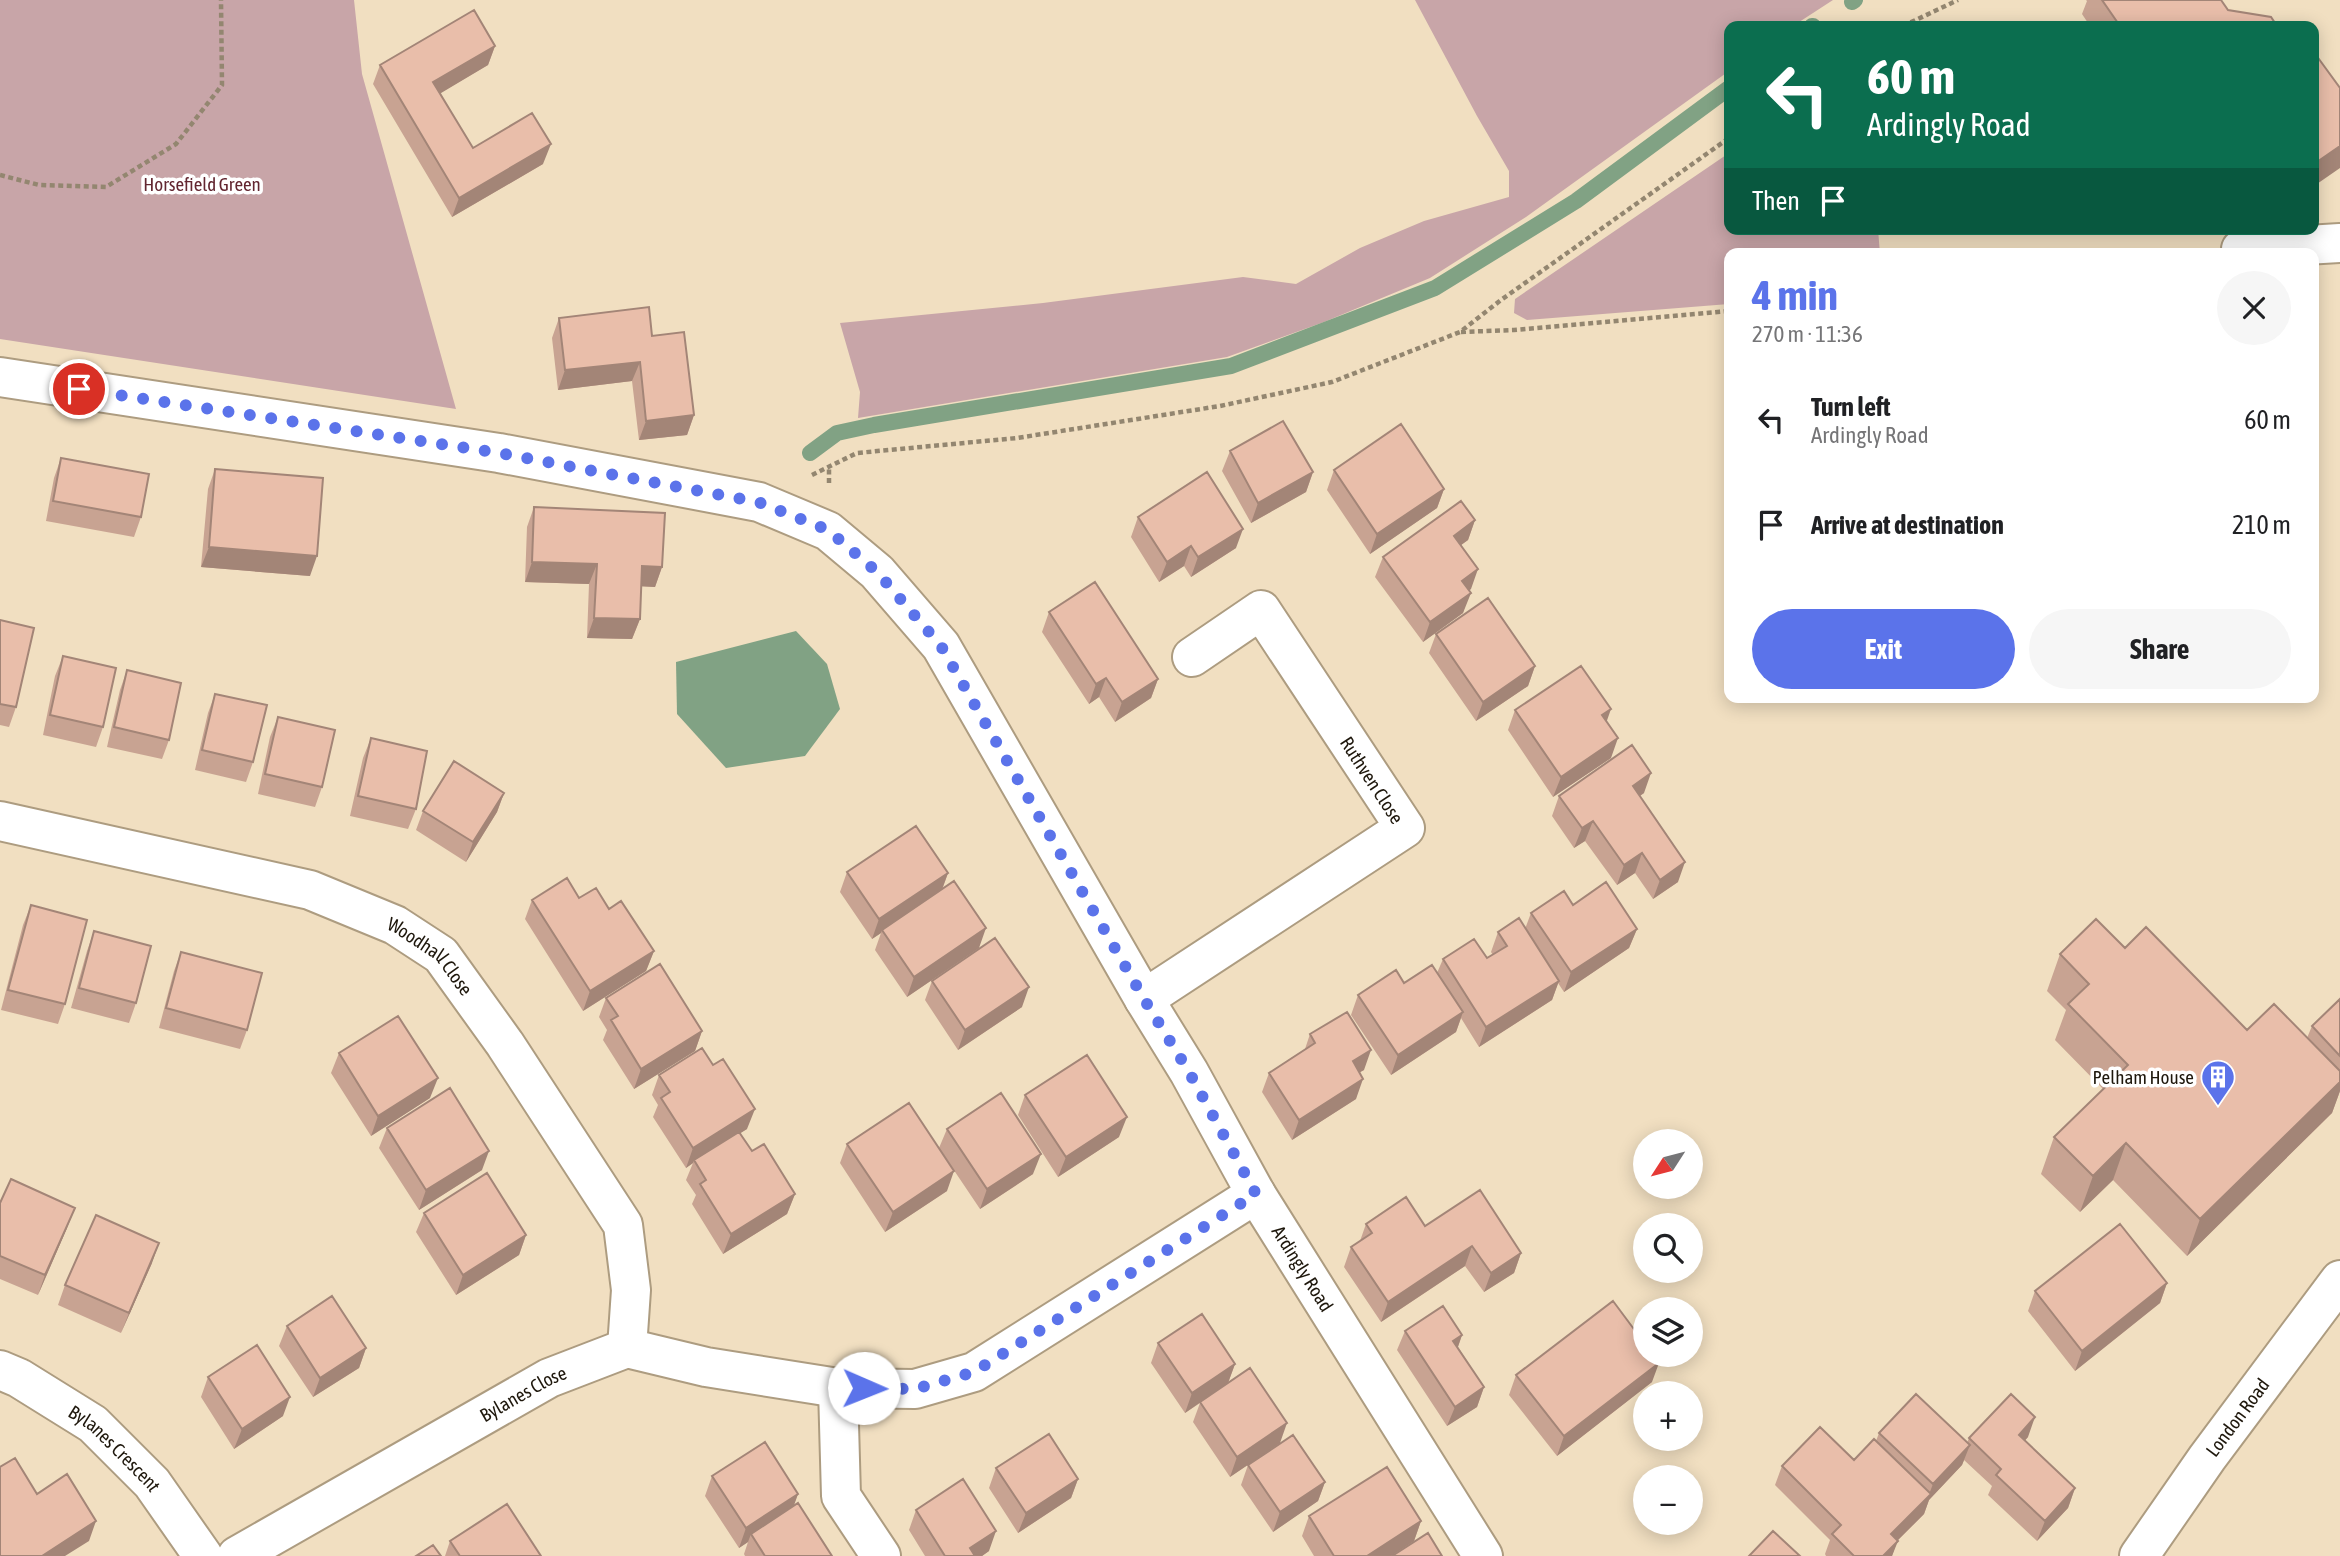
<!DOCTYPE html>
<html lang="en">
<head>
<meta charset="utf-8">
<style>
  body { margin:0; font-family:"Asap Condensed",sans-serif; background:#f6f6f6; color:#202124; height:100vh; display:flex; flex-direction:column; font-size:26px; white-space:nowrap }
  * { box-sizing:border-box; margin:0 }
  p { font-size:23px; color:#757577 }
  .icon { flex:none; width:38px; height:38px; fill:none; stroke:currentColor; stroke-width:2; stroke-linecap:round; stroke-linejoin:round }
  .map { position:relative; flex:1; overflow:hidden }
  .side { position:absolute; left:1724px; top:248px; width:595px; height:455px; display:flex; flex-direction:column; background:#fff; border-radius:14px; box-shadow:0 4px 18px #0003 }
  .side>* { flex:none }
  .guide { position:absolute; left:1724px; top:21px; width:595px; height:214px; border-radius:14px; box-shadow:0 4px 18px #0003; background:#0b6e4f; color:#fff; overflow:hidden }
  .needle { width:46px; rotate:234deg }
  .tools { position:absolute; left:1633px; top:1129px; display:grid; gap:14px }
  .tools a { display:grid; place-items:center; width:70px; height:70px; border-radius:50%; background:#fff; box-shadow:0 4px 18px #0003; font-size:35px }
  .pin { position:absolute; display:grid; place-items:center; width:60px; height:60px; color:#fff; margin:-30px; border:4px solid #fff; border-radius:50%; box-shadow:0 2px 7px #0007 }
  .me { position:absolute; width:77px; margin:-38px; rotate:91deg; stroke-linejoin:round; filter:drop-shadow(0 0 5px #0008) }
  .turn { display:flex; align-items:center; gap:24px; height:147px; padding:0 28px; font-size:32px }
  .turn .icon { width:91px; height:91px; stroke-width:2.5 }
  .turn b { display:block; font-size:49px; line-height:60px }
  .then { display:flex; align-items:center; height:66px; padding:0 28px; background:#0003; gap:14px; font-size:26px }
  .round { display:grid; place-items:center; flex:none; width:74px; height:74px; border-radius:37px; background:#f6f6f6 }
  .head { display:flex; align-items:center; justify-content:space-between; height:119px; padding:0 28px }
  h1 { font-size:42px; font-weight:700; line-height:52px; color:#5b73ea }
  .action { display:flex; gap:14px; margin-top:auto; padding:14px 28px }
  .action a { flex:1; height:80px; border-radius:42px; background:#5b73ea; color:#fff; font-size:28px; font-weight:700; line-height:80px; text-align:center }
  .action a+a { background:#f6f6f6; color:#202124 }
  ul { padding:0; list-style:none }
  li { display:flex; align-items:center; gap:21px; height:105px; padding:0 28px }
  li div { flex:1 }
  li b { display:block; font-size:26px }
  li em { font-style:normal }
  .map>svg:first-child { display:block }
</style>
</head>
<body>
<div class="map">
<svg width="2340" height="1556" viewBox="0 0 2340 1556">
  <rect width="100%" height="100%" fill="#f1dfc1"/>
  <path fill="#c8a5a8" d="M0,0H354L362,74L456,409L0,339Z
    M1415,0H1833L1793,26H1729V71L1526,217L1430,278L1324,322L1227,357L858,418L860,392L840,323L1043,303L1243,277L1296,284L1360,248L1424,221L1509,197V171L1477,116Z
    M1729,153V229H1878L1880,254H1729V304L1527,320L1514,313L1515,299Z"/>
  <path fill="#81a284" d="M796,631L827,664L840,709L805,756L726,768L677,714L676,662Z"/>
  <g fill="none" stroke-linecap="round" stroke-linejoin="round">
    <path stroke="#81a284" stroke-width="16" d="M1852,2L1855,0
      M1812,26H1813
      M810,453L837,433L874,425L1231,366L1435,288L1576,201L1729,88"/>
    <g stroke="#ad9c80" stroke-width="42">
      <g id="street">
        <path d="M2241,249L2340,243"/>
        <path id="s1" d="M0,821L310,890L395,925L441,955L505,1044L623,1225L631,1290L627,1348"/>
        <path d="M1144,999L1405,828L1261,610L1192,657"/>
        <path id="s2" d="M0,1370L19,1378L93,1424L152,1483L203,1556"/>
        <path d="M838,1388L841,1496L881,1556"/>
        <path id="s3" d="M237,1556L549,1378L627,1348L706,1367L838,1388L915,1389L974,1372L1256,1194"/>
      </g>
    </g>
    <g stroke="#ad9c80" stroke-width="42">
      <g id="secondary">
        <path id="s4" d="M0,377L499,453L759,502L828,531L877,572L941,646L1144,999L1189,1072L1256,1194L1483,1556"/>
        <path id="s5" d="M2139,1556L2207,1458L2340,1280"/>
      </g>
    </g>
    <path stroke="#938670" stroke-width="4.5" stroke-dasharray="5 3.5" stroke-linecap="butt" d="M1903,26L1958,0
      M0,175L39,185L106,187L176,144L222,85L221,0
      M1461,332L1514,330L1729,311
      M812,475L857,453L1017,438L1220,406L1332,382L1460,332L1501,300L1729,138
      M829,483V466"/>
    <use href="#street" stroke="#fff" stroke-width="38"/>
    <use href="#secondary" stroke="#fff" stroke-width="38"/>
  </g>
  <path fill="#c8a392" d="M2086,0H2221L2228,10L2277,26H2090L2082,14L2087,1Z
    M495,46L488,65L440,93L473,148L543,164L452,217L373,84L380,65Z
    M559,318L652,336L694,415L687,435L639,440L632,381L558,390L552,338Z
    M1230,451L1313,472L1306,492L1251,523L1222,471Z
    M61,458L141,517L134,537L46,521L54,478Z
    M215,469L310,576L201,567L208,489Z
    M1334,470L1444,489L1437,508L1370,554L1327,490Z
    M534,507L662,567L655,587L641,586L640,619L632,639L587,638L589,584L525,582L527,527Z
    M1138,517L1236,548L1191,577L1184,566L1159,582L1131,537Z
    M1475,520L1468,540L1461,545L1471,589L1469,590L1463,613L1423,642L1375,577L1383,557Z
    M1049,612L1158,679L1151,698L1115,722L1099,697L1089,704L1042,632Z
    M0,620L16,707L9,727L0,725Z
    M1436,634L1535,666L1528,686L1476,721L1429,653Z
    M63,656L103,727L96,747L43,735L55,676Z
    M127,670L169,740L162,759L107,747L120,690Z
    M215,694L253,762L246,782L195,770L208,713Z
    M1515,710L1611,758L1553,797L1508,730Z
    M278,717L322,787L315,807L258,794L270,737Z
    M371,738L416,809L408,829L350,816L363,758Z
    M504,793L497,812L466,862L416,830L423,811Z
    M1644,793L1640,796L1678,882L1653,899L1635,873L1617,885L1585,841L1574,848L1552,816L1559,796Z
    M847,872L948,873L942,890L979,948L907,997L875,950L881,933L872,939L840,892Z
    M579,898L654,951L646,971L583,1011L525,919L532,900Z
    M31,905L65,1004L58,1024L1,1010L23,925Z
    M1573,905L1637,929L1629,948L1564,992L1558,983L1552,1000L1479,1047L1461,1018L1456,1032L1391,1075L1351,1015L1358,995L1437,973L1443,959L1487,958L1493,955L1491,952L1498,932L1525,929L1531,913Z
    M94,931L136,1003L129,1023L71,1008L87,951Z
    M2125,948L2247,1030L2307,1038L2312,1026L2340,999V1091L2332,1113L2187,1256L2113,1180L2080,1212L2041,1174L2054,1137L2103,1089L2055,1040L2066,1010L2047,991L2060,954Z
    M181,952L247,1030L240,1049L159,1028L174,971Z
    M932,981L1022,1007L958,1050L925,1000Z
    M606,998L702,1031L695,1051L634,1089L603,1040L607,1030L599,1017Z
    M1310,1034L1364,1070L1359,1072L1356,1099L1292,1140L1262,1092L1269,1073L1305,1049Z
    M339,1053L430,1098L371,1136L331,1073Z
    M659,1075L747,1129L740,1133L752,1151L795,1194L787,1214L723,1254L692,1204L696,1195L686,1180L693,1163L686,1168L653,1117L658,1105L652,1095Z
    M1025,1095L1119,1137L1058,1177L1018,1115Z
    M387,1128L482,1170L419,1210L379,1148Z
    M947,1129L1033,1174L980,1209L939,1148Z
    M847,1144L947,1191L885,1232L840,1163Z
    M0,1203L67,1228L38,1295L0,1279Z
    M424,1213L526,1235L519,1255L456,1295L416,1232Z
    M1366,1224L1425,1226L1521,1253L1514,1273L1484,1292L1465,1266L1381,1322L1344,1267L1351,1247L1360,1241Z
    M152,1263L121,1333L58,1305L65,1285Z
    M2167,1283L2160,1303L2075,1371L2028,1311L2035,1291Z
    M287,1326L366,1348L359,1368L313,1397L279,1346Z
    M1405,1331L1462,1335L1458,1347L1484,1387L1477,1407L1447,1426L1397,1350Z
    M1158,1343L1235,1364L1228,1383L1280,1443L1230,1477L1193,1422L1200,1403L1185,1413L1151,1363Z
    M1516,1375L1652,1382L1557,1456L1509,1395Z
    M208,1377L283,1416L234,1449L201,1397Z
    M1879,1433L1967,1443L1969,1438L2028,1437L2025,1440L2075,1488L2068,1508L2037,1541L1988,1495L1992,1486L1964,1460L1962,1465L1929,1500L1924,1514L1897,1541L1892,1556H1826L1825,1554L1830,1540L1775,1485L1782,1466L1854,1460L1876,1441Z
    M1248,1465L1325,1482L1318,1501L1273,1532L1241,1485Z
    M996,1468L1078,1479L1071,1498L1018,1533L989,1488Z
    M712,1476L798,1494L793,1506L832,1556H745L744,1554L748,1542L739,1548L705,1496Z
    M916,1510L989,1551L982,1556H925L909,1530Z
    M1309,1516L1421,1521L1414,1541L1391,1556H1314L1302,1536Z
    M450,1541L541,1556H445Z"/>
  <path fill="#a38577" d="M495,46L488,65L426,102L433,82Z
    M551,144L543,164L452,217L459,198Z
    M2340,146V168L2314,186V164Z
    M640,362L632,381L558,390L565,370Z
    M694,415L687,435L639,440L646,421Z
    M1313,472L1306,492L1251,523L1258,503Z
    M1444,489L1437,508L1370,554L1377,534Z
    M1475,520L1468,540L1446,556L1454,536Z
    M1243,529L1236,548L1191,577L1198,557Z
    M1191,546L1184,566L1159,582L1167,562Z
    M209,547L317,556L310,576L201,567Z
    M532,562L597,564L589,584L525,582Z
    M642,566L662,567L655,587L634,586Z
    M1478,569L1471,589L1454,601L1462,581Z
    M1471,593L1463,613L1423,642L1430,622Z
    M594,618L640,619L632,639L587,638Z
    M1535,666L1528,686L1476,721L1483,702Z
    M1106,678L1099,697L1089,704L1096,684Z
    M1158,679L1151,698L1115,722L1122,702Z
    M1611,709L1604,729L1602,715Z
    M1618,738L1611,758L1553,797L1561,777Z
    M1651,773L1644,793L1626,805L1633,786Z
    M504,793L497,812L466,862L473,842Z
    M1593,821L1585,841L1574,848L1582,828Z
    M1642,853L1635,873L1617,885L1624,865Z
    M1685,862L1678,882L1653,899L1660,880Z
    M948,873L941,892L882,930L881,933L872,939L879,919Z
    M986,928L979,948L907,997L914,977Z
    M1637,929L1629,948L1564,992L1571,972Z
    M654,951L646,971L583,1011L590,991Z
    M1559,981L1552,1000L1479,1047L1486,1027Z
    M1029,987L1022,1007L958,1050L965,1030Z
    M1463,1012L1456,1032L1391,1075L1398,1055Z
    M702,1031L695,1051L634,1089L641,1069Z
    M1371,1050L1364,1070L1345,1081L1353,1061Z
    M438,1078L430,1098L371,1136L378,1116Z
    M1363,1079L1356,1099L1292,1140L1299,1120Z
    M2340,1082V1091L2332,1113L2187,1256L2200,1219Z
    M755,1109L747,1129L695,1162L694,1160L693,1163L686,1168L693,1148Z
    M1127,1117L1119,1137L1058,1177L1066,1157Z
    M2126,1143L2113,1180L2080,1212L2093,1176Z
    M489,1151L482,1170L419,1210L426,1190Z
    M1041,1154L1033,1174L980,1209L987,1189Z
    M954,1171L947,1191L885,1232L893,1212Z
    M795,1194L787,1214L723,1254L731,1234Z
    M75,1208L67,1228L38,1295L45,1275Z
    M526,1235L519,1255L456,1295L463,1275Z
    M159,1243L152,1263L121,1333L129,1313Z
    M1472,1246L1465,1266L1381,1322L1388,1302Z
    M1521,1253L1514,1273L1484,1292L1491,1273Z
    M2167,1283L2160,1303L2075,1371L2082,1351Z
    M1462,1335L1455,1355L1453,1341Z
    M366,1348L359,1368L313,1397L320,1378Z
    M1659,1363L1652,1382L1557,1456L1564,1436Z
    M1235,1364L1228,1383L1185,1413L1192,1393Z
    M1484,1387L1477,1407L1447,1426L1455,1407Z
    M290,1397L283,1416L234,1449L242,1429Z
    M2035,1417L2028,1437L2012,1455L2019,1435Z
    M1287,1423L1280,1443L1230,1477L1237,1457Z
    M1970,1445L1962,1465L1929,1500L1924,1514L1884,1554L1891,1534L1928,1497L1933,1484Z
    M1078,1479L1071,1498L1018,1533L1026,1513Z
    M1325,1482L1318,1501L1273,1532L1280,1512Z
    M2075,1488L2068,1508L2037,1541L2045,1521Z
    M798,1494L791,1514L751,1534L748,1542L739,1548L746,1528Z
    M96,1521L89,1541L65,1556H42Z
    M1421,1521L1414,1541L1391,1556H1367Z
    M996,1531L989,1551L982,1556H968L970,1548Z
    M1898,1541L1892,1556H1883Z"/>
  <path fill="#e9beaa" stroke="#a38577" stroke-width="2" d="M2102,0H2221L2228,10L2271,17L2277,26H2120Z
    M474,10L495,46L433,82L473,148L532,113L551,144L459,198L380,65Z
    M2316,55L2340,88V146L2314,164V56Z
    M649,307L652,336L684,332L694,415L646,421L640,362L565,370L559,318Z
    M1283,421L1313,472L1258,503L1230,451Z
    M1401,424L1444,489L1377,534L1334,470Z
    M61,458L149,474L141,517L53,501Z
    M215,469L323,478L317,556L209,547Z
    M1207,472L1243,529L1198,557L1191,546L1167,562L1138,517Z
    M1461,501L1475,520L1454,536L1478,569L1462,581L1471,593L1430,622L1383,557Z
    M534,507L665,513L662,567L642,566L640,619L594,618L597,564L532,562Z
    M1095,582L1158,679L1122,702L1106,678L1096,684L1049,612Z
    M1488,598L1535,666L1483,702L1436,634Z
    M0,620L34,628L16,707L0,704Z
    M63,656L116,668L103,727L50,715Z
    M1581,666L1611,709L1602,715L1618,738L1561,777L1515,710Z
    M127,670L181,683L169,740L114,727Z
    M215,694L267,705L253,762L202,750Z
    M278,717L335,730L322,787L265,774Z
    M371,738L427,751L416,809L358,796Z
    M1632,745L1651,773L1633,786L1685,862L1660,880L1642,853L1624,865L1593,821L1582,828L1559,796Z
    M454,761L504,793L473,842L423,811Z
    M916,826L948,873L879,919L847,872Z
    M567,878L579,898L596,888L609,909L621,901L654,951L590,991L532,900Z
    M954,881L986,928L914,977L882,930Z
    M1606,882L1637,929L1571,972L1531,913L1564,891L1573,905Z
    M31,905L87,920L65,1004L8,990Z
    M1519,918L1559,981L1486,1027L1443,959L1474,939L1487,958L1507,946L1498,932Z
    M2096,919L2125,948L2146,927L2247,1030L2274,1004L2340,1071V1082L2200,1219L2126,1143L2093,1176L2054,1137L2128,1065L2068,1004L2089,984L2060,954Z
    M94,931L151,946L136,1003L79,988Z
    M995,938L1029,987L965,1030L932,981Z
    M181,952L262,973L247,1030L166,1008Z
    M660,964L702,1031L641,1069L611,1020L618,1016L606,998Z
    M1432,965L1463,1012L1398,1055L1358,995L1396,970L1404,983Z
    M2340,999V1056L2312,1026Z
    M1347,1012L1371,1050L1353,1061L1363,1079L1299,1120L1269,1073L1315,1043L1310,1034Z
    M398,1016L438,1078L378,1116L339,1053Z
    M702,1048L713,1065L723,1059L755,1109L693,1148L661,1098L670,1092L659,1075Z
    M1087,1055L1127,1117L1066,1157L1025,1095Z
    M450,1088L489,1151L426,1190L387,1128Z
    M1001,1093L1041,1154L987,1189L947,1129Z
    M909,1103L954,1171L893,1212L847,1144Z
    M739,1132L752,1151L764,1144L795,1194L731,1234L700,1184L706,1180L694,1160Z
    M487,1173L526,1235L463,1275L424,1213Z
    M11,1179L75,1208L45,1275L0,1256V1203Z
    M1480,1190L1521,1253L1491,1273L1472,1246L1388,1302L1351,1247L1372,1233L1366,1224L1406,1197L1425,1226Z
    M96,1215L159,1243L129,1313L65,1285Z
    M2120,1224L2167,1283L2082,1351L2035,1291Z
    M332,1296L366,1348L320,1378L287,1326Z
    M1613,1301L1645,1344V1354H1653L1659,1363L1564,1436L1516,1375Z
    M1443,1306L1462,1335L1453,1341L1484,1387L1455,1407L1405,1331Z
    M1202,1314L1235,1364L1192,1393L1158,1343Z
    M257,1345L290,1397L242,1429L208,1377Z
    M1250,1368L1287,1423L1237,1457L1200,1402Z
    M1916,1394L1970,1445L1933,1484L1879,1433Z
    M2011,1394L2035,1417L2019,1435L2075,1488L2045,1521L1996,1475L2001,1469L1969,1438Z
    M1820,1427L1854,1460L1874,1439L1931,1494L1891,1534L1898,1541L1883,1556H1854L1832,1534L1841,1525L1782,1466Z
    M1049,1434L1078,1479L1026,1513L996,1468Z
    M1293,1435L1325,1482L1280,1512L1248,1465Z
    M765,1442L798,1494L746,1528L712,1476Z
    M15,1458L37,1494L67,1474L96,1521L42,1556H0V1467Z
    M1387,1467L1421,1521L1367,1556H1334L1309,1516Z
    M963,1479L996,1531L970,1548L975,1556H945L916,1510Z
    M798,1503L832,1556H765L751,1534Z
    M507,1504L541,1556H460L450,1541Z
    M1773,1531L1800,1556H1749Z
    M1428,1533L1442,1556H1392Z
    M433,1545L441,1556H416Z"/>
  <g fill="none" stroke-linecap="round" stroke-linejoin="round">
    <path stroke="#5b73ea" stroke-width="12" stroke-dasharray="0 21.6" d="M79,389L499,453L758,502L828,530L877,572L941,646L1144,999L1189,1072L1256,1194L974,1372L915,1389L864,1388"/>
  </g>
  <defs>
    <g id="building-pin" transform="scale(1.75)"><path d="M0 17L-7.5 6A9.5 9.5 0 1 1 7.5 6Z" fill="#5b73ea" stroke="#fff"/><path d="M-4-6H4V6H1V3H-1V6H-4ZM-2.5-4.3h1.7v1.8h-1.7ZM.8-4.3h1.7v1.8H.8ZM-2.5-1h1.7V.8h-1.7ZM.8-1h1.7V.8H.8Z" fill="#fff"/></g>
  </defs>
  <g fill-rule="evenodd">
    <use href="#building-pin" x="2218" y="1077"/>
  </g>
  <g text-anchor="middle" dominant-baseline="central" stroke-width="7" stroke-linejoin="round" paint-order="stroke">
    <g font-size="19" fill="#622630" stroke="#fff">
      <text x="202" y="184">Horsefield Green</text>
    </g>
    <g font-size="19" fill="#1e170c" stroke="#fff">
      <text transform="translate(1372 780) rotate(57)">Ruthven Close</text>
      <text stroke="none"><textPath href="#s1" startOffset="457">Woodhall Close</textPath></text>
      <text stroke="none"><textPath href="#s4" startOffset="1726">Ardingly Road</textPath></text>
      <text stroke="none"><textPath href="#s3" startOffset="329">Bylanes Close</textPath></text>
      <text stroke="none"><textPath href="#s5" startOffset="170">London Road</textPath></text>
      <text stroke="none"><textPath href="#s2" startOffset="140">Bylanes Crescent</textPath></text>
    </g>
    <g font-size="19" fill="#1e170c" stroke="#fff" text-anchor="end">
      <text x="2194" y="1077">Pelham House</text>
    </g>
  </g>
</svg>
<div class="tools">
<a><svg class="needle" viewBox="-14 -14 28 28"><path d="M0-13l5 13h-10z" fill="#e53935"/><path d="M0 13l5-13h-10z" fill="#757577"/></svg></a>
<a><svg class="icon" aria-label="search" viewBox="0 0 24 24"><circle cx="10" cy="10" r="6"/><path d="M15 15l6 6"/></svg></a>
<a><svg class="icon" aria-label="layers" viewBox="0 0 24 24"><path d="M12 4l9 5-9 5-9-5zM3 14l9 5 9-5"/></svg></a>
<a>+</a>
<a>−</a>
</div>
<div class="pin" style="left:79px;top:389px;background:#d93025"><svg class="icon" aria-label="arrive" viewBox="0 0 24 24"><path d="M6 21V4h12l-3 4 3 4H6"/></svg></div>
<svg class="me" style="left:864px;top:1388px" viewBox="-20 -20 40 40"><circle r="19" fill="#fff"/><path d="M0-13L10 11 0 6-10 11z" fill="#5b73ea"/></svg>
<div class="guide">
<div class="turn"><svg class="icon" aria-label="left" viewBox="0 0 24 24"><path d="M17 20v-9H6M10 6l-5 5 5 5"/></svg><div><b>60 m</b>Ardingly Road</div></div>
<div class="then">Then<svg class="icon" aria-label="arrive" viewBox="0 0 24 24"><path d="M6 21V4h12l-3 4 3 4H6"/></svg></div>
</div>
<section class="side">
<div class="head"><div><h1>4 min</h1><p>270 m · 11:36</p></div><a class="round"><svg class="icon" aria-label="close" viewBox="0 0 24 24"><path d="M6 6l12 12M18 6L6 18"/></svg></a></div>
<ul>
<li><svg class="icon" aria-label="left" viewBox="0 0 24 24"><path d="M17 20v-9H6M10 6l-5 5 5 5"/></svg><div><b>Turn left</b><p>Ardingly Road</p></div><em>60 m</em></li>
<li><svg class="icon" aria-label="arrive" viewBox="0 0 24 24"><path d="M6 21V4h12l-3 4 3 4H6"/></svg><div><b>Arrive at destination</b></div><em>210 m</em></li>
</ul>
<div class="action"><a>Exit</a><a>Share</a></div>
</section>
</div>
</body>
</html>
